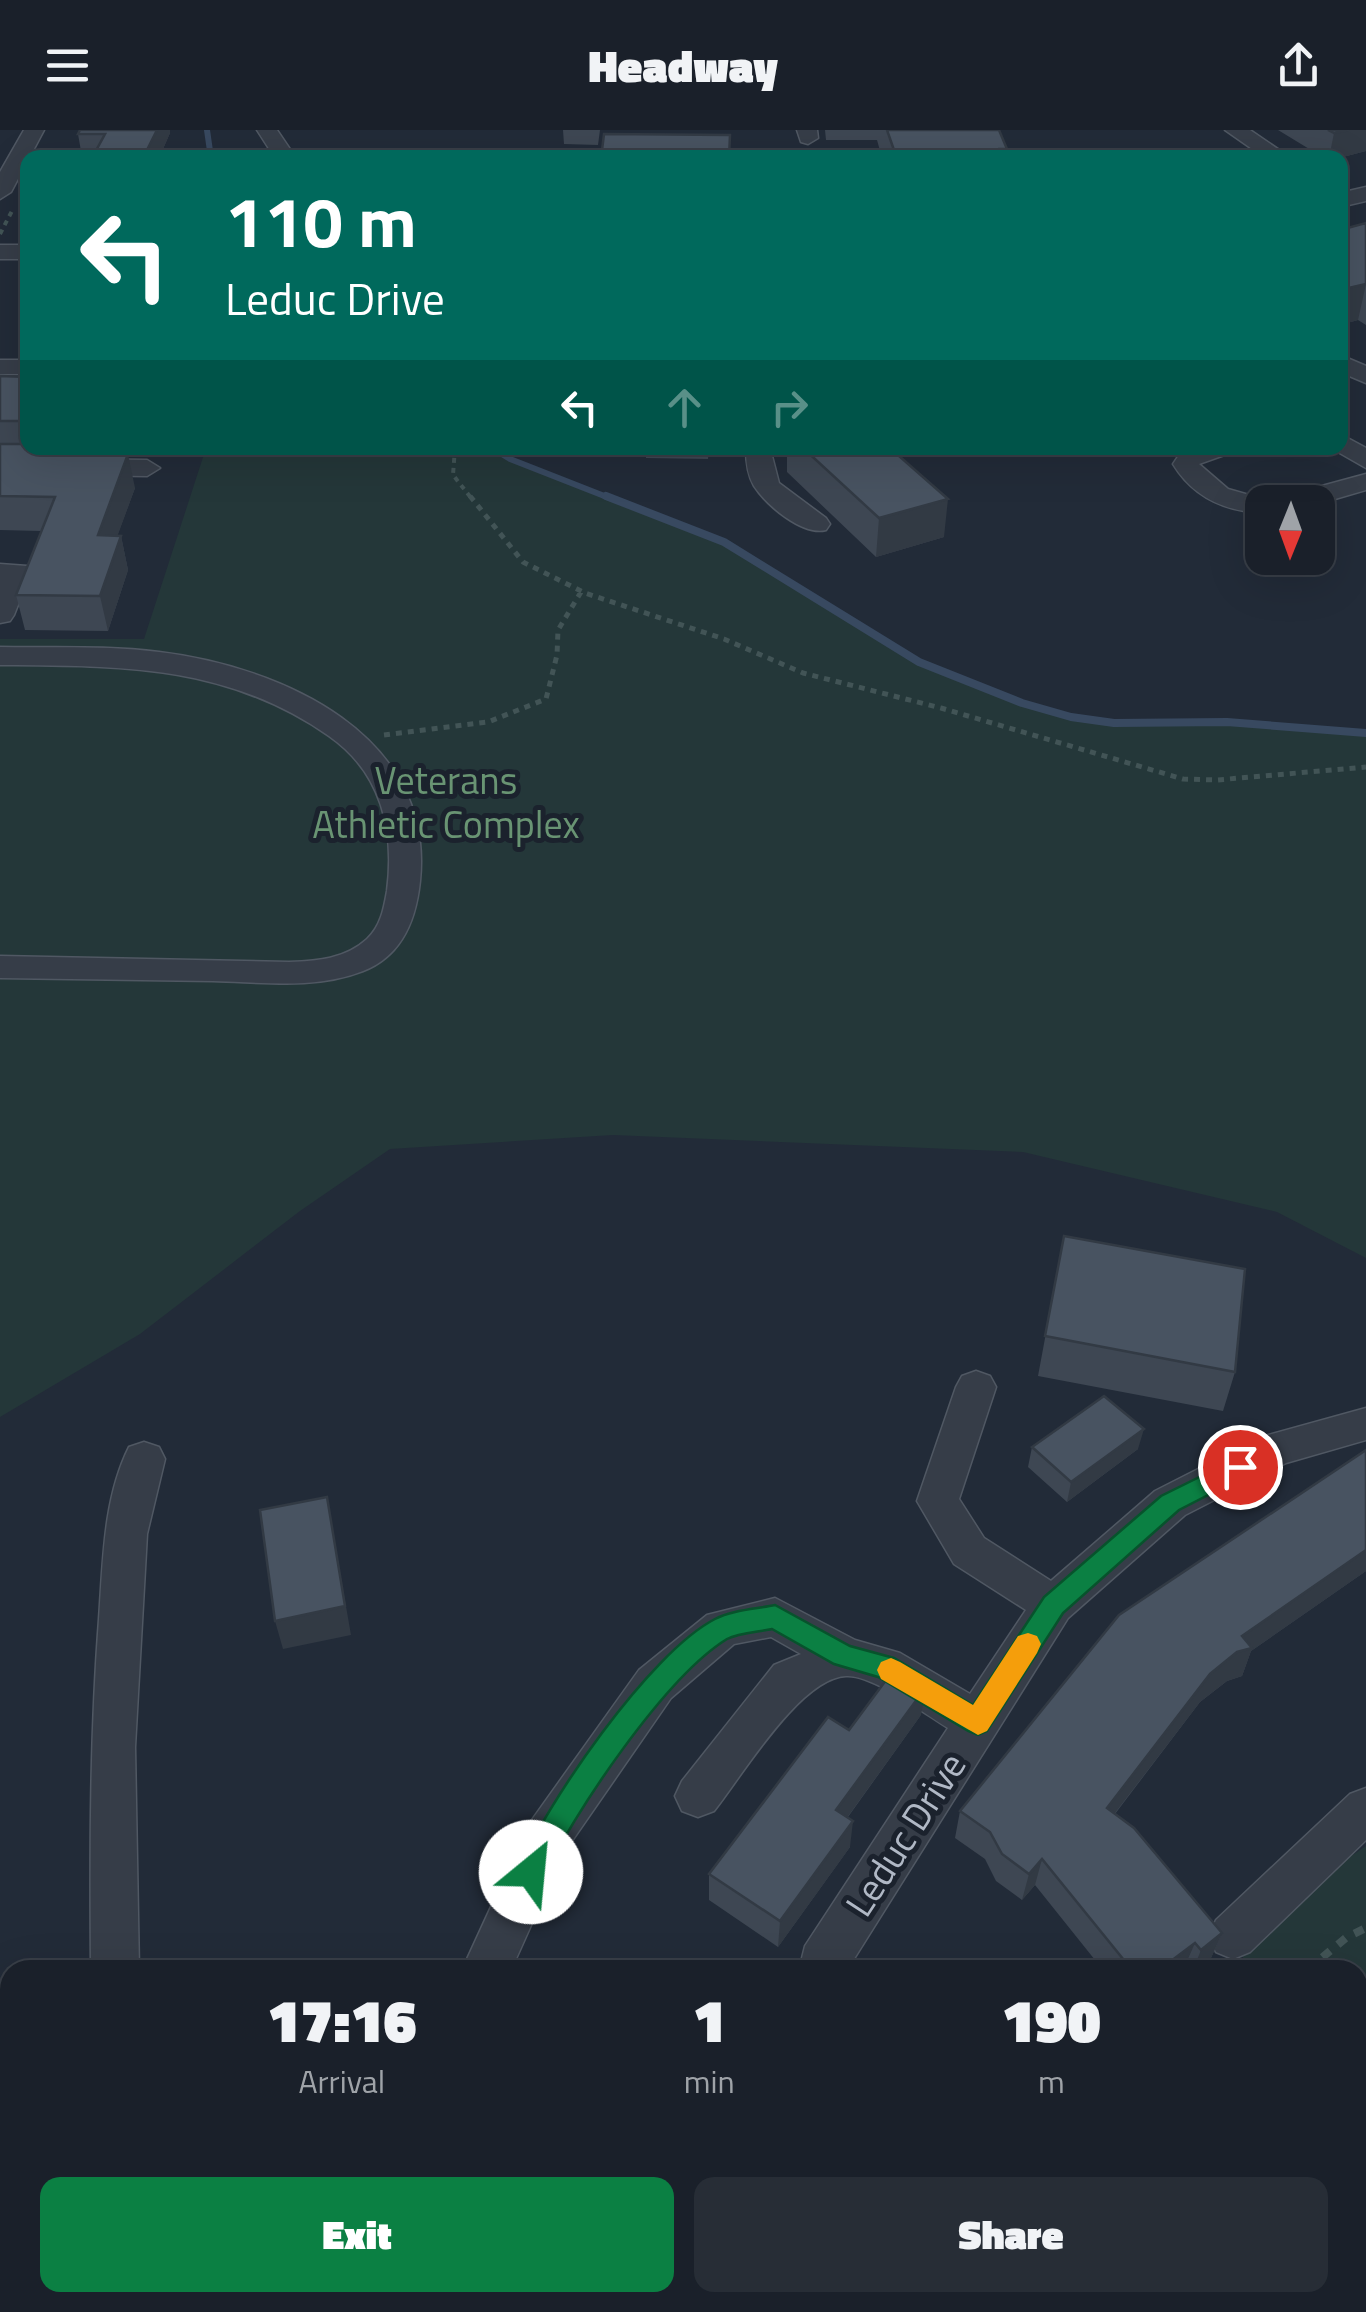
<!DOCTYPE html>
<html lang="en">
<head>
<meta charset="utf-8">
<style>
  body { margin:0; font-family:"Titillium Web",sans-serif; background:#272d36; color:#f1f3f6; height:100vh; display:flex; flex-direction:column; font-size:38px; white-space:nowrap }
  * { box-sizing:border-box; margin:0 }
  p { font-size:32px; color:#9fa3a8 }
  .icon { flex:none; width:55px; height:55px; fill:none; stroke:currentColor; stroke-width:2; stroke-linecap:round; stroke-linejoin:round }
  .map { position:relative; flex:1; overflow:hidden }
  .sheet { position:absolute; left:0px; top:1830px; width:1368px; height:352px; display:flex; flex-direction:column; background:#1a202a; border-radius:30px 30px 0 0; box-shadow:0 10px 40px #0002,0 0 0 2px #383e47 }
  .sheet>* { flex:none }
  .guide { position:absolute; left:20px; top:20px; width:1328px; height:305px; border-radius:20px; box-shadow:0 10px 40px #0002,0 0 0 2px #383e47; background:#00695c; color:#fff; overflow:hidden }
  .needle { width:65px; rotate:181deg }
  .tools { position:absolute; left:1245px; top:355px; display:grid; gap:20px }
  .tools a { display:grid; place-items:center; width:90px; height:90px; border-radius:20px; background:#1a202a; box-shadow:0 10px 40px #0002,0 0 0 2px #383e47; font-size:50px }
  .pin { position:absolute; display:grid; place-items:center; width:85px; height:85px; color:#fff; margin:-42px; border:5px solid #fff; border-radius:50%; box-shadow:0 2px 10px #0007 }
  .me { position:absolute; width:110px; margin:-55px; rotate:28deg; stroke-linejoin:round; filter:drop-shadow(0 0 8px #0008) }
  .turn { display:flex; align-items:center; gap:35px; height:210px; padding:0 40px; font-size:45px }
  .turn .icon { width:130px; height:130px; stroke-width:2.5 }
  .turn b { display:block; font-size:70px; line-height:85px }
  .lanes { display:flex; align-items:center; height:95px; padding:0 40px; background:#0003; justify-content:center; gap:50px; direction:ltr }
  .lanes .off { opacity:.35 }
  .eta { display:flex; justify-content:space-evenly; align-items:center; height:170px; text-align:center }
  .eta b { font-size:60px; font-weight:800; line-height:70px }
  .button { display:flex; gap:20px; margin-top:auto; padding:20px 40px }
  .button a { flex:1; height:115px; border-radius:20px; background:#0b8043; color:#fff; font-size:40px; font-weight:800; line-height:115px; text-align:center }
  .button a+a { background:#272d36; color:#f1f3f6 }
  header { display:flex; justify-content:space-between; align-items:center; height:130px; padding:0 40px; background:#1a202a; font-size:45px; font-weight:800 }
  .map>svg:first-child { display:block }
</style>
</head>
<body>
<header><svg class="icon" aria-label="menu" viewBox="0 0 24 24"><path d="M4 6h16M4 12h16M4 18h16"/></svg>Headway<svg class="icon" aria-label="share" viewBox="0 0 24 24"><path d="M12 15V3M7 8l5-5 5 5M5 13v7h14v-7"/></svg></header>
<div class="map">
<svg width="1366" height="2182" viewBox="0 0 1366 2182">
  <rect width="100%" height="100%" fill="#222b38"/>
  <path fill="#243739" d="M206,318H492L510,329L724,412L919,532L1022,573L1071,587L1114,593L1227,592L1366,603V1128L1277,1082L1023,1022L613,1005L390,1019L300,1081L140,1204L0,1287V509H144Z
    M1366,1716V2182H1280L1284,2173L1358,2172V1840H1249L1233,1806Z"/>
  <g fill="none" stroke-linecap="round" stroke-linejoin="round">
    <path stroke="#384960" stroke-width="6" d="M207,0L211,28
      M492,318L510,329L612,369"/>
    <path stroke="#384960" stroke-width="8" d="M606,366L724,412L919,532L1022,573L1071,587L1114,593L1227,592L1366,603"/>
    <path stroke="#384960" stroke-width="12" d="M1358,2032L1366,2021"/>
    <path fill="#384960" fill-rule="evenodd" d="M1366,2001V2081L1358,2084V2004Z
      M1242,2172H1325L1322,2182H1238Z"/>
    <g stroke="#505863" stroke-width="3">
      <path id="minor" d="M24,0H44L11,62L0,69V42Z
        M257,0H277L296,28H275Z
        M797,0H817L818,8L808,14L801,12Z
        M1225,0H1250L1291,28H1265Z
        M1366,57V71L1340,77V63Z
        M0,115H28V129H0Z
        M1340,225L1366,236V253L1340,242Z
        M0,230H28V244H0Z
        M1340,304L1366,318V338L1331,318H1340Z
        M746,318H770L779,353L826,388L830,394L826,400C803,406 767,376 754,356C747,344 746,331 746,318Z
        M1195,318H1233L1230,323L1199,334L1228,359L1274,372H1262V383C1224,381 1193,367 1173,334L1181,322Z
        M0,328L147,330L160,338L147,346L0,344Z
        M1366,344V360L1318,374L1281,372L1285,366Z
        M0,434L27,436L31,442L14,485L10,491L0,493Z
        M0,517C53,518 107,515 159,522C282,537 435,605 420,751C416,790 402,826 363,841C314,860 263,852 213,851C142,850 71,849 0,848V826L289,832C317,831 345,829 367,809C381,796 384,778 387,761C395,700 381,642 329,606C226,534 120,536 0,535Z
        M976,1241L990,1246L996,1257L959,1369L984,1408L1051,1451L1155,1361L1261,1307L1366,1278V1310L1286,1333L1185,1385L1068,1488L847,1840H799L805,1816L948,1598C925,1584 872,1544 846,1546C800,1548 742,1646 714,1681L698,1687L682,1681L675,1666L682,1651L774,1535L801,1524L771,1507L734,1514L671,1568L563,1724L511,1840H462L529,1694L639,1540L707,1485L775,1468L855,1510L900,1523L970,1564L1026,1480L954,1434L917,1371L956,1257L962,1246Z
        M144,1312L159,1317L165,1329L147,1404L135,1617L139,1840H91C90,1722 90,1606 99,1489C103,1433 103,1369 129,1317Z
        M1366,1658V1710L1250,1822L1233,1829L1216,1822L1209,1806L1216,1790L1350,1664Z
        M0,1874L10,1875V1925L0,1924Z
        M145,2172H199L203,2182H149Z
        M407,2172H461V2182H407Z
        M805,2172H859L856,2182H802Z"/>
    </g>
    <path stroke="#425456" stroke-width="4" stroke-dasharray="5 5" stroke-linecap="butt" d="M0,104L13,79
      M455,318L453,345L472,369"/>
    <path stroke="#425456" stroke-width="5" stroke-dasharray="6 6" stroke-linecap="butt" d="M470,366L523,432L585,463L724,509L803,543L941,578L1183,649L1217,650L1366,637
      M384,605L488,592L546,569L557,525L558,500L581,462"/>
    <path stroke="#425456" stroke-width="8" stroke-dasharray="10 10" stroke-linecap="butt" d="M1307,1840L1347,1807L1366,1798
      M1056,2182L1060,2172"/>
    <use href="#minor" fill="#363d48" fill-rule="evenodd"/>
  </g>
  <path fill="#3e4753" d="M80,0H170V3L159,28L82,27L78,4Z
    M563,0H600L598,15L564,14Z
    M825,0H999L1007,19L1006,28H882L877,10H826Z
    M1278,0H1366V21L1339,28H1324Z
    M1366,93V195L1358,190L1340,195V100Z
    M0,246L28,247V318H65L63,323L135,358L117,406H121L128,440L108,501L25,500L16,465L41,401L0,400Z
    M646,318H709L708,329L646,328Z
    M787,318H890L944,407L876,427L787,342Z
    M1064,1106L1235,1242L1223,1281L1038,1246Z
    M1032,1317L1138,1319L1067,1372L1028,1337Z
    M1366,1320V1441L1251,1521L1242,1546L1227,1551L1200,1572L1115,1684L1222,1803L1211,1828L1197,1840H1186L1184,1838L1182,1840H1103L1035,1755L1022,1770L996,1751L985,1729L955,1708L960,1681Z
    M921,1585L848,1687L850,1717L778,1817L709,1770V1744Z"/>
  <path fill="#323a44" d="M157,0H170V3L159,28H143Z
    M1349,0H1366V21L1339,28H1329L1334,3Z
    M1366,154L1358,190L1340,195V160Z
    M128,324L135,358L105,440L98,405Z
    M948,369L944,407L876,427L879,388Z
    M121,406L128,440L108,501L100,466Z
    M1144,1299L1138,1319L1067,1372L1071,1352Z
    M327,1367L351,1505L283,1519L275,1491Z
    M1366,1420V1441L1251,1521L1242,1546L1227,1551L1200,1572L1098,1705L1107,1678L1210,1544L1242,1506Z
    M926,1557L921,1585L833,1707L836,1680Z
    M853,1691L850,1717L778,1817L780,1791Z
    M1042,1729L1035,1755L1022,1770L1029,1744Z
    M1222,1803L1211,1828L1197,1840H1193L1201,1820Z
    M1195,1813L1184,1838L1182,1840H1159Z"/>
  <path fill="#485361" stroke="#323a44" stroke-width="2.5" d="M80,0H157L143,28H92L105,4H78Z
    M887,0H999L1007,19H1000L1004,28H903L901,22L895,23Z
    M1328,0H1349L1334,3Z
    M604,4L730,5L729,28H601Z
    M1366,93V154L1340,160V100Z
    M0,246L28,247V291H0Z
    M0,314H28V318H44L42,323L128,324L98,405L121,406L100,466L16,465L55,367L0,366Z
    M803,318H890L948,369L879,388Z
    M1064,1106L1245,1139L1235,1242L1045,1206Z
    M1104,1266L1144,1299L1071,1352L1032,1317Z
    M1366,1320V1420L1242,1506L1252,1518L1237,1522L1210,1544L1107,1678L1134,1698L1222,1803L1201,1820L1195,1813L1159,1840H1132L1042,1729L1029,1744L1002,1724L990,1702L960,1681L1119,1485Z
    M327,1367L345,1476L275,1491L260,1380Z
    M895,1538L926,1557L836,1680L853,1691L780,1791L709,1744L828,1587L849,1600Z"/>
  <path fill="#0b8043" stroke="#07532c" stroke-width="2.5" d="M1240,1327L1249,1330L1253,1337L1249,1344L1179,1380L1063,1483L987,1601L978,1605L968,1601L878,1547L834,1534L772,1499C759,1502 739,1503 727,1509C665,1547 572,1685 541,1752L531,1756L521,1752L517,1742C546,1674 649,1523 715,1489C732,1480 756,1479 775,1475L850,1516L894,1528L973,1575L1044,1467L1161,1366Z"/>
  <path fill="#f59e0b" d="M1028,1503L1037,1506L1041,1514L1037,1523L987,1601L978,1605L881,1549L877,1540L881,1532L891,1528L900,1532L973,1575L1018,1506Z"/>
  <g text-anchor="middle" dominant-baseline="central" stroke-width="10" stroke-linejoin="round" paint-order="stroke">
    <g font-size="38" fill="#699473" stroke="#1b222d">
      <text x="446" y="650">Veterans<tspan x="446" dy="44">Athletic Complex</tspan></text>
    </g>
    <g font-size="38" fill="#b0b8c5" stroke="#1b222d">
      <text transform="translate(905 1704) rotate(-57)">Leduc Drive</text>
    </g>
  </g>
</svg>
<div class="tools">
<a><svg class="needle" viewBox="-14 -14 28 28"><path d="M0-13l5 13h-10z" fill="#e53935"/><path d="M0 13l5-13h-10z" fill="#9fa3a8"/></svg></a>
</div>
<div class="pin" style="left:1240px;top:1337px;background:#d93025"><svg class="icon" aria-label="arrive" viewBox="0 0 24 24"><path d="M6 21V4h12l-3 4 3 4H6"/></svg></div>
<svg class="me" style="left:531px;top:1742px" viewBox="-20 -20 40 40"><circle r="19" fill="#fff"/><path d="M0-13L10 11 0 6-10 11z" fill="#0b8043"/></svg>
<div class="guide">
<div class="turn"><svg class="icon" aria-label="left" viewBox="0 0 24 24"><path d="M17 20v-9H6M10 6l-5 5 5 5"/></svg><div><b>110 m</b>Leduc Drive</div></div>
<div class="lanes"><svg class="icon" aria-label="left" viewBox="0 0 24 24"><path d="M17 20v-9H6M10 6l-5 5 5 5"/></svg><svg class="icon off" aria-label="ahead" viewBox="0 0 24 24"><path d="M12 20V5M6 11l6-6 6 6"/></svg><svg class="icon off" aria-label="right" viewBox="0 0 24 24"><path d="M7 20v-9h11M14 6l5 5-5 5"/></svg></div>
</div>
<section class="sheet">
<div class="eta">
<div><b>17:16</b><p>Arrival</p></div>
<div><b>1</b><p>min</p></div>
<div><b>190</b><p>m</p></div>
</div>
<div class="button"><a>Exit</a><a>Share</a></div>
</section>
</div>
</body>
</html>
